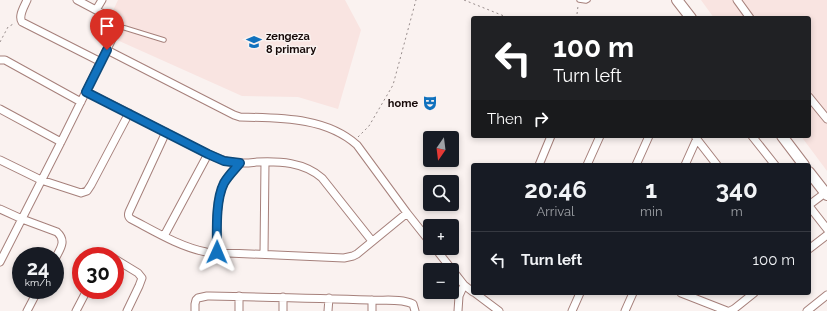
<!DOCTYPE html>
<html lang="en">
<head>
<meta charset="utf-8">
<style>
  body { margin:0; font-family:Raleway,sans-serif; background:#20242c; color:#f1f3f6; height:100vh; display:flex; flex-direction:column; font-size:15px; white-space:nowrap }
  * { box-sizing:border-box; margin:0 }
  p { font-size:13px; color:#9ea1a6 }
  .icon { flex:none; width:22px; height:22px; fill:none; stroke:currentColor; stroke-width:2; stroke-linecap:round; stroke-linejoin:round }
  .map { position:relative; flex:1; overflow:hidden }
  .panel { position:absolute; left:471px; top:163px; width:340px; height:132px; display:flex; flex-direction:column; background:#171b24; border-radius:4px; box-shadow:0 2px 6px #0003 }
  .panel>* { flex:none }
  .top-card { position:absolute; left:471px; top:16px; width:340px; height:122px; border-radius:4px; box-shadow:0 2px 6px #0003; background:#202124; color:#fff; overflow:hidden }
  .needle { width:26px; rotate:194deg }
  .tools { position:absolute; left:423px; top:131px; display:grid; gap:8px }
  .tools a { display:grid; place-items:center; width:36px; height:36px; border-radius:4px; background:#171b24; box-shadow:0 2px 6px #0003; font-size:20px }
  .speed { position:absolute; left:12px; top:247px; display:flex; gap:8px; font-size:20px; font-weight:700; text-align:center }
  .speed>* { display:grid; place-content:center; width:52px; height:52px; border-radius:50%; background:#171b24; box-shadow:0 2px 6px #0003; line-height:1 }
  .speed small { font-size:10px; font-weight:400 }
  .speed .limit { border:6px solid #d22; background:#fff; color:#111 }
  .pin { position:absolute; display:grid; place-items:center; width:34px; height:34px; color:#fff; margin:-41px -17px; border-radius:50% 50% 50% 0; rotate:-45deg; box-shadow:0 0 4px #0007 }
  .pin .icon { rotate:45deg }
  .me { position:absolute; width:44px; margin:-22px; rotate:1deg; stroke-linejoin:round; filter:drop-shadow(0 0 3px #0008) }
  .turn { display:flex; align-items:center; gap:14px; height:84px; padding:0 16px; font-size:18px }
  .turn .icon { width:52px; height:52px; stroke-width:2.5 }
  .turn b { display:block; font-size:28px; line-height:34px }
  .then { display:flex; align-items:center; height:38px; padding:0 16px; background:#0003; gap:8px; font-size:15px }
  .eta { display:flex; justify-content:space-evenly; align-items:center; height:68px; text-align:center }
  .eta b { font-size:24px; font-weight:700; line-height:28px }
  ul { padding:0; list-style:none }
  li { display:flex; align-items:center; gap:12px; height:56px; padding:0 16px; border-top:1px solid #363941 }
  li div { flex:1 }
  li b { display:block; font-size:15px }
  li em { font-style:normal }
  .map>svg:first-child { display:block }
</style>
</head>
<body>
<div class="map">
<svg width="827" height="311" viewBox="0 0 827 311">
  <rect width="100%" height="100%" fill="#faf2f0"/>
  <path fill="#f9e4e1" d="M118,0H345L361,30L338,109L298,97L242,96L117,40L121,31L106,25Z
    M701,0H827V171L801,136H809V18H714Z"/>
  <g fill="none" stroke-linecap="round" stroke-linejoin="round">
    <g stroke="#a6807b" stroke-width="5.5">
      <path id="service" d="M579,0L586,1L588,0
        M116,26L125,28L164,40"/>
    </g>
    <g stroke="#a6807b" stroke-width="9">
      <path id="minor" d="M27,0C24,7 18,16 22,22L101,62
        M737,0L750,18
        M96,10L102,0
        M107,50L234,115L240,117C280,118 326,117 357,145L407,213L430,242
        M0,60H5L81,102
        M87,92L208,154C216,157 223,161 231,162C240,164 248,163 257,162C279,161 304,162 322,178L372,241
        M809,97L827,119
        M0,109L61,142
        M166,132L129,212C128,215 128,217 131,219C154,231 180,247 206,252L344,258L353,256L357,254L407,213
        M752,136L775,165
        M696,138L717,165
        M0,160L41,180L81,193L87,191L91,185L129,113
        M539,165L551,136
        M587,165L600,136
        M636,165L649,136
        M685,165L698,136
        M809,205L825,193
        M809,206L827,229
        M0,209L22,219L57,232C67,241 60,249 55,259
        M164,236L208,154
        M435,248L464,285L473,292
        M809,249L827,235
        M217,252C217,232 215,201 224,183C228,176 235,169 240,163
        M264,254L265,162
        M115,259L138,273L142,278L139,286L127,311
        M0,262L61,142L115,33C117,26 116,23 111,18L77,0
        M475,293L499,311
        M681,293L727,311
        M27,311L38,290
        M76,311L87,290
        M195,311V304L196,300L198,298L207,296C261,297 316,298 370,300C383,301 401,298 413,304L415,311
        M239,311V296
        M283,311V297
        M328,311L329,298
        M372,311V300
        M458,311L459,296L464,285
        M572,311L580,293
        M625,311L633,293
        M730,311L734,309L754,293
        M807,311L827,295"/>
    </g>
    <g stroke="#a6807b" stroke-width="12">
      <path id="secondary" d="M677,0L691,18
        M782,136L804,165
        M809,172L827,195"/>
    </g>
    <path stroke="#978c8b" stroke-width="1" stroke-dasharray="2 3" stroke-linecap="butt" d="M464,0L509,18
      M574,18L577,14L578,6
      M0,42L8,27L15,23
      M358,137L369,126L393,85L416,0"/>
    <use href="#service" stroke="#fff" stroke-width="3.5"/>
    <use href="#minor" stroke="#fff" stroke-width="7"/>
    <use href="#secondary" stroke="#fff" stroke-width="10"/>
  </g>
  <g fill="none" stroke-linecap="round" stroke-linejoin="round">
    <g stroke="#0b4a7c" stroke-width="10">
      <path id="route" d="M107,50L86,92L208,154L224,161L240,163C235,169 228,176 224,183C215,201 217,232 217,252"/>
    </g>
    <use href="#route" stroke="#1172be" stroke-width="7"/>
  </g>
  <defs>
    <g id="school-bare" transform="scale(1.2)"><path d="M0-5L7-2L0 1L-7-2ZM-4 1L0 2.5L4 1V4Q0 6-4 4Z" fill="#1172be" stroke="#faf2f0" stroke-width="2.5" paint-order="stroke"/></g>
    <g id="theatre-bare" transform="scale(1.2)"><path d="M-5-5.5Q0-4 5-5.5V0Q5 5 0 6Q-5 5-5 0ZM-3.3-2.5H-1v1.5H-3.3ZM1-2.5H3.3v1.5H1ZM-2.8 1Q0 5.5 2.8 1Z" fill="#1172be" stroke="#faf2f0" stroke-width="2.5" paint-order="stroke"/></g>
  </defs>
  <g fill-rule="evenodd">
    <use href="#school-bare" x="254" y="42"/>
    <use href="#theatre-bare" x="430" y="103"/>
  </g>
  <g text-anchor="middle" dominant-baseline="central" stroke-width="3" stroke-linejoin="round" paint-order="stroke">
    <g font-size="11" font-weight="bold" fill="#170a09" stroke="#faf2f0" text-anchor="start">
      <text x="266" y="36">zengeza<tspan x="266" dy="13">8 primary</tspan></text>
      <text x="418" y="103" text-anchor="end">home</text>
    </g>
  </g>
</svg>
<div class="tools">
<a><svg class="needle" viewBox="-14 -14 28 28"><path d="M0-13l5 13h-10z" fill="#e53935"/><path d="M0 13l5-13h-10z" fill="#9ea1a6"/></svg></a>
<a><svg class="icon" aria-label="search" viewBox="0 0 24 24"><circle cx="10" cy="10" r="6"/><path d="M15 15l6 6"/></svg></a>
<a>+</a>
<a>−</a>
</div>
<div class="speed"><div>24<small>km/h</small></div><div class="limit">30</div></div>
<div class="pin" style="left:107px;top:50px;background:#d93025"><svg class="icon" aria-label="arrive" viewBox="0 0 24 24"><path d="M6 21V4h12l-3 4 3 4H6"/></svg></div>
<svg class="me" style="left:217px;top:252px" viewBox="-20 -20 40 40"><path d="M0-17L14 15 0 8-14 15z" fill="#1172be" stroke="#fff" stroke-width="4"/></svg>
<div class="top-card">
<div class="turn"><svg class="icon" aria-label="left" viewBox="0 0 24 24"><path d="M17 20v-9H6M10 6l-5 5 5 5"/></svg><div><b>100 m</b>Turn left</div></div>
<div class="then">Then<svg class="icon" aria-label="right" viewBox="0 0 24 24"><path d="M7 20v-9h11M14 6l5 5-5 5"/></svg></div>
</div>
<section class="panel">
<div class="eta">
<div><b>20:46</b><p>Arrival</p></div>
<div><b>1</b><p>min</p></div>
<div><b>340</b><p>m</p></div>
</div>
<ul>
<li><svg class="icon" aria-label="left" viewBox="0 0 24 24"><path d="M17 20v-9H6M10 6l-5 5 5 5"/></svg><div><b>Turn left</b></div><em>100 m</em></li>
</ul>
</section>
</div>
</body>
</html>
